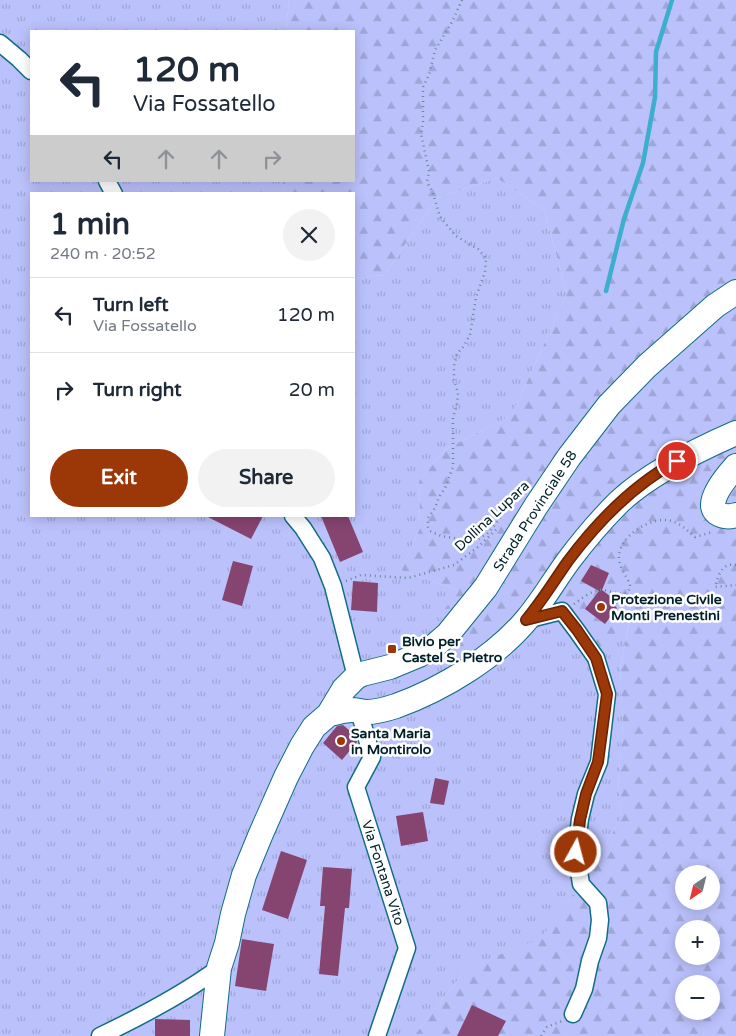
<!DOCTYPE html>
<html lang="en">
<head>
<meta charset="utf-8">
<style>
  body { margin:0; font-family:"Varela Round",sans-serif; background:#f2f2f3; color:#1f2937; height:100vh; display:flex; flex-direction:column; font-size:19px; white-space:nowrap }
  * { box-sizing:border-box; margin:0 }
  p { font-size:16px; color:#747a83 }
  .icon { flex:none; width:28px; height:28px; fill:none; stroke:currentColor; stroke-width:2; stroke-linecap:round; stroke-linejoin:round }
  .map { position:relative; flex:1; overflow:hidden }
  .drawer { position:absolute; left:30px; top:192px; width:325px; height:325px; display:flex; flex-direction:column; background:#fff; border-radius:0px; box-shadow:0 2px 12px #0003 }
  .drawer>* { flex:none }
  .guide { position:absolute; left:30px; top:30px; width:325px; height:152px; border-radius:0px; box-shadow:0 2px 12px #0003; background:#fff; color:#1f2937; overflow:hidden }
  .needle { width:32px; rotate:215deg }
  .tools { position:absolute; left:675px; top:865px; display:grid; gap:10px }
  .tools a { display:grid; place-items:center; width:45px; height:45px; border-radius:50%; background:#fff; box-shadow:0 2px 12px #0003; font-size:25px }
  .pin { position:absolute; display:grid; place-items:center; width:42px; height:42px; color:#fff; margin:-21px; border:2px solid #fff; border-radius:50%; box-shadow:0 1px 5px #0007 }
  .me { position:absolute; width:55px; margin:-28px; rotate:7deg; stroke-linejoin:round; filter:drop-shadow(0 0 4px #0008) }
  .turn { display:flex; align-items:center; gap:18px; height:105px; padding:0 20px; font-size:22px }
  .turn .icon { width:65px; height:65px; stroke-width:2.5 }
  .turn b { display:block; font-size:35px; line-height:42px }
  .lanes { display:flex; align-items:center; height:48px; padding:0 20px; background:#0003; justify-content:center; gap:25px; direction:ltr }
  .lanes .off { opacity:.35 }
  .round { display:grid; place-items:center; flex:none; width:52px; height:52px; border-radius:26px; background:#f2f2f3 }
  .overview { display:flex; align-items:center; justify-content:space-between; height:85px; padding:0 20px }
  h1 { font-size:30px; font-weight:800; line-height:38px }
  .button { display:flex; gap:10px; margin-top:auto; padding:10px 20px }
  .button a { flex:1; height:58px; border-radius:30px; background:#9c3707; color:#fff; font-size:20px; font-weight:800; line-height:58px; text-align:center }
  .button a+a { background:#f2f2f3; color:#1f2937 }
  ul { padding:0; list-style:none }
  li { display:flex; align-items:center; gap:15px; height:75px; padding:0 20px; border-top:1px solid #e0e1e3 }
  li div { flex:1 }
  li b { display:block; font-size:19px }
  li em { font-style:normal }
  .map>svg:first-child { display:block }
</style>
</head>
<body>
<div class="map">
<svg width="736" height="1036" viewBox="0 0 736 1036">
  <defs>
    <pattern id="grass-tufts" width="24" height="20" patternUnits="userSpaceOnUse" patternTransform="scale(1.25)"><rect width="24" height="20" fill="#bbc1fb"/><path d="M3 7l-1-3M5 7V3M7 7l1-3M15 17l-1-3M17 17v-4M19 17l1-3" fill="none" stroke="#9fa6d7"/></pattern>
    <pattern id="forest-firs" width="22" height="20" patternUnits="userSpaceOnUse" patternTransform="scale(1.25)"><rect width="22" height="20" fill="#bbc1fb"/><path d="M5 1l3.5 6h-7zM16 11l3.5 6h-7z" fill="#9fa6d7"/></pattern>
  </defs>
  <rect width="100%" height="100%" fill="#c5ebf8"/>
  <path fill="url(#grass-tufts)" d="M0,0H289L286,31H31V181H282L286,194H31V516H354V278L384,275L437,198L497,178L544,210L567,293L512,415L446,449L419,481L420,528L401,570L459,591L526,620L631,612L620,669L623,723L618,783L622,816L595,864L541,939L467,968L414,1036H0Z"/>
  <path fill="url(#forest-firs)" fill-rule="evenodd" d="M289,0H736V1036H414L467,968L541,938L595,864L622,816L618,783L623,723L620,669L631,613L596,658L562,611L545,616L454,678L440,615L459,591L401,570L420,528L419,481L446,449L512,415L567,293L544,210L497,178L437,198L384,275L354,278V194H286L282,181H354V31H286ZM684,874H711V901H684ZM684,929H711V956H684ZM684,984H711V1011H684Z"/>
  <g fill="none" stroke-linecap="round" stroke-linejoin="round">
    <path stroke="#3eaece" stroke-width="4.5" d="M606,291L624,219L643,163L655,97L656,52L672,0"/>
  </g>
  <path fill="#864471" d="M206,516H263L251,539Z
    M321,516H348L363,552L340,562Z
    M233,561L253,566L242,606L222,600Z
    M591,565L609,573L602,590L618,602L615,606L617,608L605,624L585,609L599,591L581,581Z
    M353,581L378,583L377,612L351,610Z
    M343,725L356,736L357,742L342,760L323,743L337,726Z
    M435,778L449,781L444,805L430,803Z
    M423,812L428,841L401,846L396,816Z
    M281,851L307,860L288,919L262,910Z
    M323,867L352,869L349,908H345L338,976L319,974L325,906H320Z
    M242,939L274,944L266,991L235,986Z
    M472,1005L506,1021L498,1036H457Z
    M155,1019L190,1020V1036H155Z"/>
  <g fill="none" stroke-linecap="round" stroke-linejoin="round">
    <g stroke="#106d84" stroke-width="19">
      <path id="street" d="M0,43L19,59L31,71
        M107,181L114,194
        M293,516L303,528L322,558L333,586L356,677
        M526,620L562,611L577,631L596,658L607,694L599,762L586,794L580,819L576,852L581,884L598,903L600,920L598,938L590,961L584,989L573,1014
        M359,711L372,757L356,787L407,948L377,1036
        M100,1036C142,1016 182,995 219,968"/>
    </g>
    <g stroke="#106d84" stroke-width="26">
      <path id="secondary" d="M736,466C728,475 704,502 717,513C723,517 730,517 736,515
        M329,714C336,713 344,710 352,710C357,710 362,712 367,712C376,712 387,709 396,706C443,689 496,657 528,618C543,600 555,579 569,560C584,540 601,520 619,502C650,473 697,450 736,433
        M212,1036L219,968L227,943L233,914L244,875L260,836L286,777L302,746L314,727L329,714L344,689L356,677L362,674L390,667L419,655L433,647L448,634L486,587L536,506L569,457L609,405L647,366L715,306L736,292"/>
    </g>
    <path stroke="#678a96" stroke-width="2.5" stroke-dasharray="1 4" stroke-linecap="butt" d="M462,0L452,22L435,50L429,75L423,87V123L421,134L429,171L427,182L433,193L440,217L456,236L478,249L486,258L485,272L476,297L470,335L463,347L457,354L454,366V380L458,393L457,405L453,417V467L445,488L439,497L435,508L428,518V527L430,531L441,536L465,540H476L487,534L495,525L504,511L513,506
      M736,565C722,562 718,576 715,587L736,585
      M346,581L361,575L408,578L454,565L478,547L499,527
      M574,604C581,599 591,591 599,590C608,588 630,603 630,584C626,576 618,565 619,556C620,535 653,515 672,521C681,524 688,531 695,537L713,532
      M541,1036L547,1027L562,1021"/>
    <use href="#street" stroke="#fff" stroke-width="16"/>
    <use href="#secondary" stroke="#fff" stroke-width="24"/>
  </g>
  <g fill="none" stroke-linecap="round" stroke-linejoin="round">
    <g stroke="#652405" stroke-width="12">
      <path id="route" d="M576,852L580,820L586,794L598,762L607,694L596,658L577,630L562,611L526,620C542,601 554,581 568,561C598,521 633,485 677,461"/>
    </g>
    <use href="#route" stroke="#9c3707" stroke-width="9"/>
  </g>
  <g fill="#9c3707" stroke="#fff" stroke-width="2">
    <circle cx="601" cy="607" r="5"/>
    <rect x="387" y="644" width="10" height="10" rx="2.5"/>
    <circle cx="341" cy="741" r="5"/>
  </g>
  <g text-anchor="middle" dominant-baseline="central" stroke-width="5" stroke-linejoin="round" paint-order="stroke">
    <g font-size="14" fill="#002029" stroke="#fff">
      <text transform="translate(535 511) rotate(-57)">Strada Provinciale 58</text>
      <text transform="translate(492 516) rotate(-43)">Dollina Lupara</text>
      <text transform="translate(383 873) rotate(72)">Via Fontana Vito</text>
    </g>
    <g font-size="14" font-weight="bold" fill="#002029" stroke="#fff" text-anchor="start">
      <text x="611" y="599">Protezione Civile<tspan x="611" dy="16">Monti Prenestini</tspan></text>
      <text x="402" y="641">Bivio per<tspan x="402" dy="16">Castel S. Pietro</tspan></text>
      <text x="351" y="733">Santa Maria<tspan x="351" dy="16">in Montirolo</tspan></text>
    </g>
  </g>
</svg>
<div class="tools">
<a><svg class="needle" viewBox="-14 -14 28 28"><path d="M0-13l5 13h-10z" fill="#e53935"/><path d="M0 13l5-13h-10z" fill="#747a83"/></svg></a>
<a>+</a>
<a>−</a>
</div>
<div class="pin" style="left:677px;top:461px;background:#d93025"><svg class="icon" aria-label="arrive" viewBox="0 0 24 24"><path d="M6 21V4h12l-3 4 3 4H6"/></svg></div>
<svg class="me" style="left:576px;top:852px" viewBox="-20 -20 40 40"><circle r="17" fill="#9c3707" stroke="#fff" stroke-width="3"/><path d="M0-11L8 9 0 5-8 9z" fill="#fff"/></svg>
<div class="guide">
<div class="turn"><svg class="icon" aria-label="left" viewBox="0 0 24 24"><path d="M17 20v-9H6M10 6l-5 5 5 5"/></svg><div><b>120 m</b>Via Fossatello</div></div>
<div class="lanes"><svg class="icon" aria-label="left" viewBox="0 0 24 24"><path d="M17 20v-9H6M10 6l-5 5 5 5"/></svg><svg class="icon off" aria-label="ahead" viewBox="0 0 24 24"><path d="M12 20V5M6 11l6-6 6 6"/></svg><svg class="icon off" aria-label="ahead" viewBox="0 0 24 24"><path d="M12 20V5M6 11l6-6 6 6"/></svg><svg class="icon off" aria-label="right" viewBox="0 0 24 24"><path d="M7 20v-9h11M14 6l5 5-5 5"/></svg></div>
</div>
<section class="drawer">
<div class="overview"><div><h1>1 min</h1><p>240 m · 20:52</p></div><a class="round"><svg class="icon" aria-label="close" viewBox="0 0 24 24"><path d="M6 6l12 12M18 6L6 18"/></svg></a></div>
<ul>
<li><svg class="icon" aria-label="left" viewBox="0 0 24 24"><path d="M17 20v-9H6M10 6l-5 5 5 5"/></svg><div><b>Turn left</b><p>Via Fossatello</p></div><em>120 m</em></li>
<li><svg class="icon" aria-label="right" viewBox="0 0 24 24"><path d="M7 20v-9h11M14 6l5 5-5 5"/></svg><div><b>Turn right</b></div><em>20 m</em></li>
</ul>
<div class="button"><a>Exit</a><a>Share</a></div>
</section>
</div>
</body>
</html>
